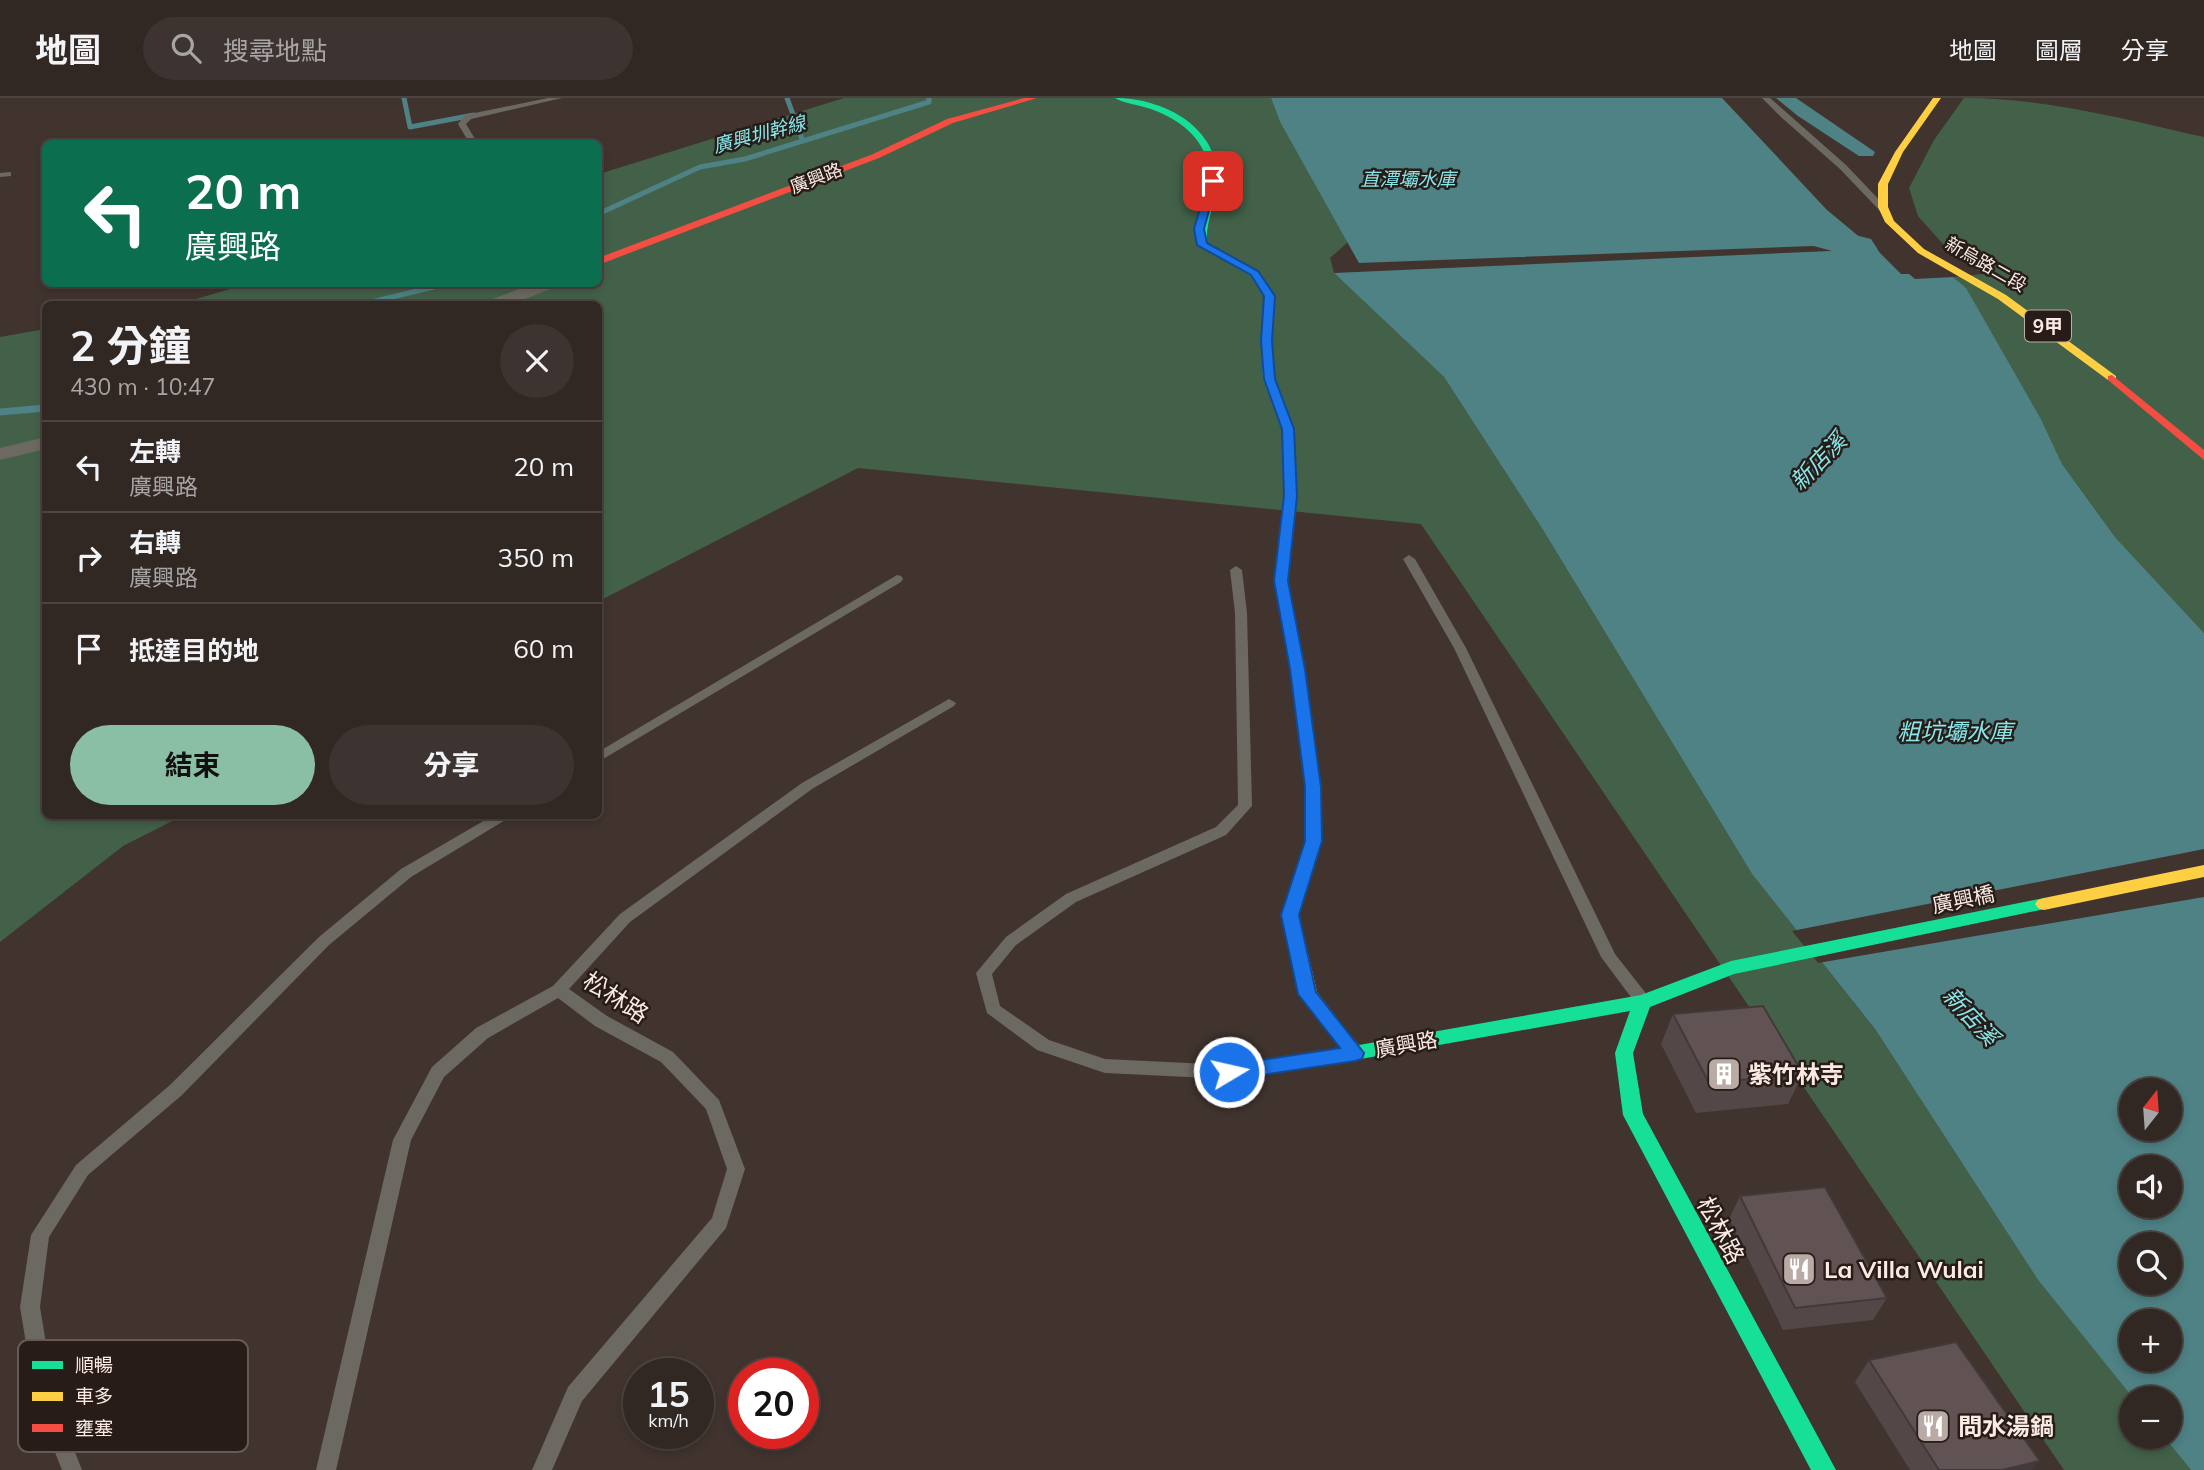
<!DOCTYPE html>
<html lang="zh-TW">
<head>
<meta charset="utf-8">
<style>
  body { margin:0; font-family:Mulish,"Noto Sans TC",sans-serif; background:#3d3330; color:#f1f3f6; height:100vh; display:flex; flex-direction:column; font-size:26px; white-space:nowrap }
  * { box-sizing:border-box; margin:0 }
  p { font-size:23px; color:#a8a5a6 }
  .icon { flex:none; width:38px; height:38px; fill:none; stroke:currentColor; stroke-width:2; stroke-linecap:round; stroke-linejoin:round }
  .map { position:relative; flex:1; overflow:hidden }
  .sheet { position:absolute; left:42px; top:203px; width:560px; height:518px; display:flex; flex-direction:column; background:#312723; border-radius:10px; box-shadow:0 4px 10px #0003,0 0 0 2px #4c4441 }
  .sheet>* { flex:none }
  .guide { position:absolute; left:42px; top:42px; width:560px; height:147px; border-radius:10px; box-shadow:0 4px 10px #0003,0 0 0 2px #4c4441; background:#0b6e4f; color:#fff; overflow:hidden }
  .needle { width:46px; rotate:17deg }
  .controls { position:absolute; left:2119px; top:980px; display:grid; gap:14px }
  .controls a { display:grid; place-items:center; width:63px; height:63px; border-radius:50%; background:#312723; box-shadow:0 4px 10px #0003,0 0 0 2px #4c4441; font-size:35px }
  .speed { position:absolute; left:623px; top:1260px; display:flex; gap:14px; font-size:35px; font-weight:700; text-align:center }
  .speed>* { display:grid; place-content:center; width:91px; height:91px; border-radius:50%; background:#312723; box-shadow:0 4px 10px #0003,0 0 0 2px #4c4441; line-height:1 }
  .speed small { font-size:18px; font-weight:400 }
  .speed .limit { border:10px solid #d22; background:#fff; color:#111 }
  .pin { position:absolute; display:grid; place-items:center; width:60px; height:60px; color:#fff; margin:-30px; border-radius:14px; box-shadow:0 4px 10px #0006 }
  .me { position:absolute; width:77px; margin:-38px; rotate:81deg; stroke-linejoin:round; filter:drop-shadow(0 0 5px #0008) }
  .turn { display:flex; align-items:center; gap:24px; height:147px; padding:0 28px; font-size:32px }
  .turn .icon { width:91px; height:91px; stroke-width:2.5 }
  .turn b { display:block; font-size:49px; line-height:60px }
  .round { display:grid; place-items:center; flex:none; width:74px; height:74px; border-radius:37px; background:#3d3330 }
  .overview { display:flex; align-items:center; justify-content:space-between; height:119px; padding:0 28px }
  h1 { font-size:42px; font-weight:700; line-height:52px }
  .button { display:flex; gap:14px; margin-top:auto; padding:14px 28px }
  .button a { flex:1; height:80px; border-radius:42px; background:#8abfa5; color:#111; font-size:28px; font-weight:700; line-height:80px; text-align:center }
  .button a+a { background:#3d3330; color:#f1f3f6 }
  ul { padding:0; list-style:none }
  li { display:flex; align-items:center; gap:21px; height:91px; padding:0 28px; border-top:2px solid #4c4441 }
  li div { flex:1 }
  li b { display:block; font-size:26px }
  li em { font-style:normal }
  header { display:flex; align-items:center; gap:42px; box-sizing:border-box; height:98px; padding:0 35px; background:#312723; border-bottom:2px solid #4c4441 }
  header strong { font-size:33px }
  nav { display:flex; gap:38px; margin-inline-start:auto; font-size:24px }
  .search { width:490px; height:63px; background:#3d3330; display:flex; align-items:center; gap:18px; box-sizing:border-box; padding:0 24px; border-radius:38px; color:#a8a5a6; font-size:26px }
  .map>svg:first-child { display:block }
</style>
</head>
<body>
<header>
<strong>地圖</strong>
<div class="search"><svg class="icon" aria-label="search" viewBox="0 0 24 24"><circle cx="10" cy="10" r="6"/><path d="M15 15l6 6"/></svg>搜尋地點</div>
<nav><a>地圖</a><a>圖層</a><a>分享</a></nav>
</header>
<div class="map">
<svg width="2204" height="1372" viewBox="0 0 2204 1372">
  <rect width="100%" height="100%" fill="#41342f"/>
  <path fill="#436148" d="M844,0H1271L1280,24L1348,144L1330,160L1334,175L1444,279L1543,432L1752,776L1875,931L2038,1182L2133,1300L2132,1339H2164L2191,1372H2064L1421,426L858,370L599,503L598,206H179L247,186H598L599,76Z
    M1964,0C2046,0 2124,21 2204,39V535L2115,439L2062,366L2041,321L1966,191L1953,179L1983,176L1943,146L1918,118L1909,90L1934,42Z
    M45,231L46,718H182L123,748L0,844V239Z"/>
  <path fill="#4e8285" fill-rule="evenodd" d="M1271,0H1722L1827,112L1868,146L1359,165L1280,24Z
    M1876,151L1901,176H1909L1915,181L1953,179L1966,190L2041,321L2062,366L2115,439L2204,535V1372H2191L2164,1339H2170V1300H2133L2038,1182L1875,931L1752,776L1543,432L1444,279L1334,175ZM2132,992H2170V1031H2132ZM2132,1069H2170V1108H2132ZM2132,1146H2170V1185H2132ZM2132,1223H2170V1262H2132Z"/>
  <path fill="#41342f" d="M2204,751V799L1818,865L1792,833Z"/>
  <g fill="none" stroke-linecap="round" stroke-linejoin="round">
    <path stroke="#4e8285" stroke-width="5" d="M404,0L410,29L474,17
      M787,0L802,41
      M598,116L700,69L745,61L929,4V0
      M363,206L446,186"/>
    <path stroke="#4e8285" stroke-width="7" d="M0,314L46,310"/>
    <path fill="#4e8285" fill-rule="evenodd" d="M1776,0H1796L1875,54L1873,58H1859L1798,18Z"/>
    <path fill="#4e8285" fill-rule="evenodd" d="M1774,117L1871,141C1889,168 1908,203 1887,233L1873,237L1859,233L1854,225L1860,193L1843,156L1762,134L1757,127L1762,120Z"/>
    <path fill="#6c6962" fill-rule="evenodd" d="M548,0H562L471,21L466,26L478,46H470L458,26L465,17Z
      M1762,0H1770L1846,67L1887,110V114H1881L1840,71L1782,20Z
      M11,74V78L0,79V75Z
      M1409,457L1415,461L1466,550L1615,856L1648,898L1650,902L1648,906L1642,908L1636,906L1601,859L1454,550L1403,461Z
      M1236,468L1242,472L1247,515L1252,708L1226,737L1076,804L1016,847L992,876L1000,908L1049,942L1105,961L1229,967L1350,949L1356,951L1358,956L1356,961L1350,963L1229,981L1105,975L1037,952L987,915L976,875L1006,839L1066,796L1216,729L1238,707L1235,515L1230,472Z
      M897,477L901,478L903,481L901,484L598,664V654Z
      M949,601L956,605L954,608L812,691L630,824L569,891L607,918L673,954L719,1002L745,1071L726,1130L582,1303L552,1372H532L568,1289L712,1120L727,1071L706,1011L661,964L595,928L558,900L488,940L444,979L411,1042L336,1372H316L393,1042L432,969L476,930L553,888L620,816L802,685Z
      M492,718H509L507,721L411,779L329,847L182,997L88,1077L49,1139L40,1209L56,1306L82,1372H62L36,1306L20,1209L31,1137L76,1067L170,987L319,839L401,771Z"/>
    <path fill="#6c6962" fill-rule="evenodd" d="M532,186H556L553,190L512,206H488L490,202Z
      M46,339V351L0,362V350Z"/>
    <path fill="#16e098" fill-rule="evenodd" d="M1115,0C1162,0 1219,28 1217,82C1217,104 1205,123 1207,146L1258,173L1275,198L1271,243L1275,281L1294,331L1297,398L1292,433H1282L1281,430L1285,398L1282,331L1263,281L1261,243L1265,198L1250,177L1197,147C1196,126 1205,108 1208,88C1214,48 1186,24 1151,11C1140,7 1125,6 1115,0Z
      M2044,800L2050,802L2053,806L2050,810L1734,876L1650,909L1633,955L1643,1016L1836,1372H1811L1623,1017L1615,955L1630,913L1355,962L1348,960L1338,945L1340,940C1350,937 1353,939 1359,947L1641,897L1731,863Z"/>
    <path fill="#ffcf43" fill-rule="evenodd" d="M1933,0H1941L1903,54L1888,86V109L1894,123L1924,151L2006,197L2116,278V282H2108L1998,201L1918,155L1885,124L1878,109V86L1895,54Z
      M1287,426L1293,430L1288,483L1305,571L1321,689V743L1299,817L1317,894L1356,945L1354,950L1347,952L1340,950L1299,896L1281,817L1305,743V689L1291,571L1274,483L1281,430Z
      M2204,767V779L2044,812L2038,810L2035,806L2038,802L2044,800Z"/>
    <path fill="#f24e42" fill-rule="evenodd" d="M1024,0H1037L953,25L879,60L598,167V160L873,56L947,21Z
      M2112,277L2204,352V362L2108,282V278Z"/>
  </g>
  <path fill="#534747" d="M1673,916L1803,976L1788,1006L1696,1015L1661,946Z
    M1740,1098L1887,1200L1873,1222L1783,1232L1729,1121Z
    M1869,1262L2032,1372H1910L1855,1284Z"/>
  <path fill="#44393a" d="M2040,1363L2032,1372H2002Z"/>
  <path fill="#615253" stroke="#44393a" stroke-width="2" d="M1763,908L1803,976L1709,985L1673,916Z
    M1825,1089L1887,1200L1795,1210L1740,1098Z
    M1956,1244L2040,1363L2002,1372H1939L1869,1262Z"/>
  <path fill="#1a73e8" stroke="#114b97" stroke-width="2" d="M1213,80L1217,83L1204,131L1207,145L1258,173L1275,198L1272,243L1275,281L1294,331L1297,398L1288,483L1305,571L1321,689L1322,743L1299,817L1316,894L1364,955L1362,961L1355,963L1229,982L1222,980L1219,974L1222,969L1229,967L1340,950L1298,896L1281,817L1305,743V689L1290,571L1274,483L1284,398L1282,331L1264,281L1261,243L1264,198L1251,177L1197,147L1194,131L1208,83Z"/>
  <defs>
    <g id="building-square" transform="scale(1.75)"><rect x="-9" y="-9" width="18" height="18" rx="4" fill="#baaaa5" stroke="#271c17"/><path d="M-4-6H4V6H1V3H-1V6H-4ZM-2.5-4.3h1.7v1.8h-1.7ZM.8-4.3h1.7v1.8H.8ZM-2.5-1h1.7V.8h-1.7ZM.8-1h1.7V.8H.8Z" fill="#fff"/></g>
    <g id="restaurant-square" transform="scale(1.75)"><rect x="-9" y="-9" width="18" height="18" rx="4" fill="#baaaa5" stroke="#271c17"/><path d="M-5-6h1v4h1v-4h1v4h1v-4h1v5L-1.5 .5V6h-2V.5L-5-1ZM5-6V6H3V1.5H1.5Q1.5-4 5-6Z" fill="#fff"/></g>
  </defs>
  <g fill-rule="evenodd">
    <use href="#building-square" x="1724" y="976"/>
    <use href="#restaurant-square" x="1799" y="1171"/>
    <use href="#restaurant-square" x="1933" y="1328"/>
  </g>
  <g text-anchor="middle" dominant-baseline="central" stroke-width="5" stroke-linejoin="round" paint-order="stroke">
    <g font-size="18" fill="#fbeae4" stroke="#271c17">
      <text transform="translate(816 80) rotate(-21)">廣興路</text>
      <text transform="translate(1986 166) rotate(30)">新烏路二段</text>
    </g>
    <g font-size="19" font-style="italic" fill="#87e7eb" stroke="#271c17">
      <text transform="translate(759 36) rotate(-15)">廣興圳幹線</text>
      <text x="1408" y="81">直潭壩水庫</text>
    </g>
    <rect fill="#271c17" stroke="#bbaca6" stroke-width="2" x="2025" y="212.5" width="46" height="31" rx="5"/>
    <g font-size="19" font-weight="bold" fill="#fbeae4">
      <text x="2048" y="228">9甲</text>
    </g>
    <g font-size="21" fill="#fbeae4" stroke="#271c17">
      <text transform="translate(1963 801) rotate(-12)">廣興橋</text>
      <text transform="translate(1406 946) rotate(-10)">廣興路</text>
    </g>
    <g font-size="23" font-style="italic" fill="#87e7eb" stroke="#271c17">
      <text transform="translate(1818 363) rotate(-46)">新店溪</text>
      <text x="1955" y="633">粗坑壩水庫</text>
      <text transform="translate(1971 918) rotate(47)">新店溪</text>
    </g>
    <g font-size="24" fill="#fbeae4" stroke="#271c17">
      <text transform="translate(616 899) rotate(33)">松林路</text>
      <text transform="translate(1721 1132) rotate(62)">松林路</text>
    </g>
    <g font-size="24" font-weight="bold" fill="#fbeae4" stroke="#271c17" text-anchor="start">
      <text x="1748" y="976">紫竹林寺</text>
      <text x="1824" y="1171">La Villa Wulai</text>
      <text x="1958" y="1328">問水湯鍋</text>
    </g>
  </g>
  <rect x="18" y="1242" width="230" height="112" rx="10" fill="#271c17" stroke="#675a54" stroke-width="2"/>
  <rect x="32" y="1263" width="31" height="8" fill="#16e098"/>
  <rect x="32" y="1294" width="31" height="9" fill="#ffcf43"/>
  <rect x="32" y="1326" width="31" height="8" fill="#f24e42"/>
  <g font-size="19" fill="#fbeae4">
    <text x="75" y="1274">順暢</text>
    <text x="75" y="1305">車多</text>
    <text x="75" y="1337">壅塞</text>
  </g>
</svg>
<div class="controls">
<a><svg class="needle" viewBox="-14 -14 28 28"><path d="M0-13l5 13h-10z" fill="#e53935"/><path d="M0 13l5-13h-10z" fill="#a8a5a6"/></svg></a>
<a><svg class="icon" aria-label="sound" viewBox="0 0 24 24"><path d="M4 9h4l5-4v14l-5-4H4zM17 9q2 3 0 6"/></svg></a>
<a><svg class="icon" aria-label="search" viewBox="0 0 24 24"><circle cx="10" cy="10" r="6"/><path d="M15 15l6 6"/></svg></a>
<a>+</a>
<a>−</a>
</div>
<div class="speed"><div>15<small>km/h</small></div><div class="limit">20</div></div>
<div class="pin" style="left:1213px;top:83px;background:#d93025"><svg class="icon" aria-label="arrive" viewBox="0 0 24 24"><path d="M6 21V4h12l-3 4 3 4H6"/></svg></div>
<svg class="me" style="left:1229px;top:974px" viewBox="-20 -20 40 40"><circle r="17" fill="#1a73e8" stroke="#fff" stroke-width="3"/><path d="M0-11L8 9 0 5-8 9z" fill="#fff"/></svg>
<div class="guide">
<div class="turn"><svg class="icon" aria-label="left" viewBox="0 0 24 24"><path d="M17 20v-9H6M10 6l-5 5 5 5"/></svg><div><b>20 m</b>廣興路</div></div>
</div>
<section class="sheet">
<div class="overview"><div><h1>2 分鐘</h1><p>430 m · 10:47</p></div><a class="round"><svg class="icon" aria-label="close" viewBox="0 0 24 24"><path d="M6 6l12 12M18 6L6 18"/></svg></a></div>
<ul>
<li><svg class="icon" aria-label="left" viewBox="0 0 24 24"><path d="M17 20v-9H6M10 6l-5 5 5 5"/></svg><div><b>左轉</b><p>廣興路</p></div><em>20 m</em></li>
<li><svg class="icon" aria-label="right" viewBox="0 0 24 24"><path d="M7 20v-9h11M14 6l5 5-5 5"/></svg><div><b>右轉</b><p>廣興路</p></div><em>350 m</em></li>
<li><svg class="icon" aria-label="arrive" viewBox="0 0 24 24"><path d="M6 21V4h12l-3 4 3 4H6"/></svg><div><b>抵達目的地</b></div><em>60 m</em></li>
</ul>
<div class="button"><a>結束</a><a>分享</a></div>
</section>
</div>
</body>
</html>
